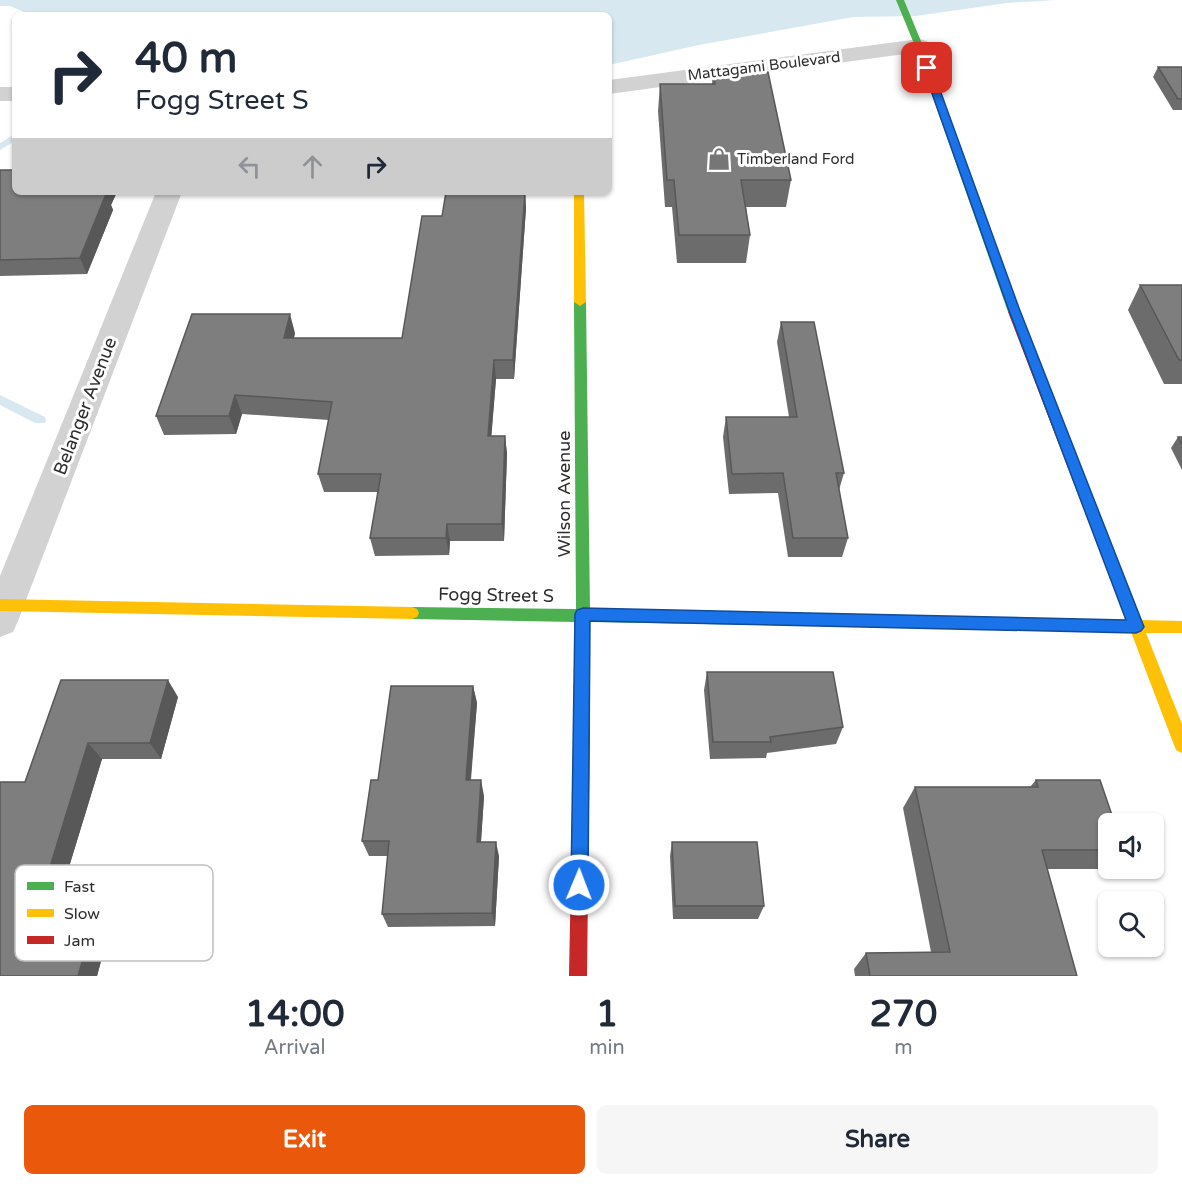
<!DOCTYPE html>
<html lang="en">
<head>
<meta charset="utf-8">
<style>
  body { margin:0; font-family:"Varela Round",sans-serif; background:#f6f6f7; color:#1f2937; height:100vh; display:flex; flex-direction:column; font-size:22px; white-space:nowrap }
  * { box-sizing:border-box; margin:0 }
  p { font-size:20px; color:#747a83 }
  .icon { flex:none; width:33px; height:33px; fill:none; stroke:currentColor; stroke-width:2; stroke-linecap:round; stroke-linejoin:round }
  .map { position:relative; height:976px; overflow:hidden }
  .drawer { display:flex; flex-direction:column; background:#fff; flex:1 }
  .drawer>* { flex:none }
  .hud { position:absolute; left:12px; top:12px; width:600px; height:183px; border-radius:9px; box-shadow:0 2px 4px #0004; background:#fff; color:#1f2937; overflow:hidden }
  .buttons { position:absolute; left:1098px; top:813px; display:grid; gap:12px }
  .buttons a { display:grid; place-items:center; width:66px; height:66px; border-radius:9px; background:#fff; box-shadow:0 2px 4px #0004; font-size:30px }
  .pin { position:absolute; display:grid; place-items:center; width:51px; height:51px; color:#fff; margin:-26px; border-radius:12px; box-shadow:0 3px 9px #0006 }
  .me { position:absolute; width:66px; margin:-33px; rotate:1deg; stroke-linejoin:round; filter:drop-shadow(0 0 4px #0008) }
  .turn { display:flex; align-items:center; gap:21px; height:126px; padding:0 24px; font-size:27px }
  .turn .icon { width:78px; height:78px; stroke-width:2.5 }
  .turn b { display:block; font-size:42px; line-height:51px }
  .lanes { display:flex; align-items:center; height:57px; padding:0 24px; background:#0003; justify-content:center; gap:30px; direction:ltr }
  .lanes .off { opacity:.35 }
  .eta { display:flex; justify-content:space-evenly; align-items:center; height:102px; text-align:center }
  .eta b { font-size:36px; font-weight:700; line-height:42px }
  .action { display:flex; gap:12px; margin-top:auto; padding:12px 24px }
  .action a { flex:1; height:69px; border-radius:9px; background:#ea580c; color:#fff; font-size:24px; font-weight:700; line-height:69px; text-align:center }
  .action a+a { background:#f6f6f7; color:#1f2937 }
  .map>svg:first-child { display:block }
</style>
</head>
<body>
<div class="map">
<svg width="1182" height="976" viewBox="0 0 1182 976">
  <rect width="100%" height="100%" fill="#fff"/>
  <path fill="#d7e8f1" d="M0,0H1056L1007,3L916,16L853,17L699,45L609,65V15H31L10,6H0Z"/>
  <g fill="none" stroke-linecap="round" stroke-linejoin="round">
    <path fill="#d7e8f1" fill-rule="evenodd" d="M15,134V141L0,150V143Z
      M0,395L45,417L46,420L45,423H35L0,405Z"/>
    <path fill="#d2d2d2" fill-rule="evenodd" d="M919,39L927,41L930,46L927,51L609,94V80Z
      M0,87H15V101H0Z
      M156,192H182L18,621L13,632L0,637V576Z"/>
    <path fill="#4caf50" fill-rule="evenodd" d="M896,0H904L923,46L1020,312L1018,315L1014,316L1008,312L915,46Z
      M580,298L586,302L590,610L759,613L764,614L766,619L764,624L759,625L590,622V718L588,723L582,725L576,723L574,718L575,622L412,619L407,617L405,613L407,609L412,607L576,609L574,302Z"/>
    <path fill="#ffc107" fill-rule="evenodd" d="M574,192H584L586,302L580,306L574,302Z
      M1110,553L1115,555L1117,559L1141,620L1182,621V633H1146L1182,724V753L1176,750L1174,745L1131,632L759,625L754,624L752,619L754,614L759,613L1126,620L1103,559L1105,555Z
      M0,599L412,607L417,609L419,613L417,617L412,619L0,611Z"/>
    <path fill="#c62828" fill-rule="evenodd" d="M1014,308L1020,312L1117,559L1115,563L1110,565L1105,563L1103,559L1008,312Z
      M582,711L588,713L590,718L587,976H569L574,718L576,713Z"/>
  </g>
  <path fill="#6c6c6c" d="M1158,67H1182V110H1173L1153,77Z
    M713,72L791,180L786,207H746L750,235L746,263H677L672,207H665L658,111L660,84H712Z
    M0,170L15,192H117L111,205L113,210L87,274L0,276Z
    M525,192L526,208L514,379H496L491,436H505L507,454L504,541H450L449,555L375,556L370,538L378,492H324L318,474L329,420L242,414L236,434L164,435L156,416L295,333L294,338H402L442,216Z
    M1140,285H1182V384H1164L1128,310Z
    M781,322L844,473L839,490L848,538L842,557H788L778,493L729,494L723,437L726,417H789L777,342Z
    M1178,437H1182V470L1171,448Z
    M707,672L843,727L836,744L767,753L766,758L710,759L704,690Z
    M61,680L178,697L161,759H102L69,867L123,880L97,976H0L25,782Z
    M473,686L477,703L471,780L484,796L481,842L499,856L495,926L388,927L382,914L388,856H369L362,841L378,780Z
    M1036,780L1108,824V863L1102,869H1047L1077,976H855L854,969L866,953L931,952L903,808L915,787H1030Z
    M672,842L764,906L758,919H673L670,856Z"/>
  <path fill="#585858" d="M103,192H117L111,205L113,210L87,274L80,258Z
    M525,192L526,208L514,379L513,360Z
    M290,314L295,333L289,356L284,338Z
    M494,360L496,379L490,454L488,436Z
    M235,395L242,414L236,434L229,416Z
    M505,436L507,454L504,541L502,524Z
    M447,524L450,541L449,555L446,538Z
    M168,680L178,697L161,759L150,743Z
    M473,686L477,703L469,796L466,780Z
    M88,743L102,759L65,880L50,867Z
    M481,780L484,796L480,856L477,842Z
    M496,842L499,856L495,926L492,913Z
    M110,867L123,880L97,976H78Z"/>
  <path fill="#7e7e7e" stroke="#585858" stroke-width="1.5" d="M1158,67H1182V99H1178Z
    M713,72H768L791,180H741L750,235H679L674,180H667L660,84H715Z
    M0,170H15V192H103L102,194H106L80,258L0,260Z
    M446,192H525L513,360H494L488,436H505L502,524H447L446,538H370L381,474H318L332,402L235,395L229,416H156L192,314H290L284,338H402L422,216H442Z
    M1140,285H1182V360H1179Z
    M781,322H814L844,473H836L848,538H793L783,473L732,474L726,417H797Z
    M1178,437H1182V445Z
    M707,672H833L843,727L770,737L771,742H713Z
    M61,680H168L150,743H88L50,867H110L78,976H0V782H25Z
    M391,686H473L466,780H481L477,842H496L492,913L382,914L389,841H362L371,780H378Z
    M1036,780H1100L1115,824H1108V850H1042L1077,976H870L866,953L950,952L915,787H1038Z
    M672,842H757L764,906H675Z"/>
  <path fill="#1a73e8" stroke="#114b97" stroke-width="1.5" d="M927,65L932,68L1019,308L1144,627L1141,631L1136,633L590,621L588,885L586,892L579,894L573,892L571,885L575,614L577,610L583,608L1126,620L1008,308L923,68Z"/>
  <defs>
    <g id="shop-bare" transform="scale(1.8)"><path d="M-5-2.5h2.3a2.7 3.5 0 0 1 5.4 0H5L5.5 6h-11ZM-1.5-2.5h3a1.5 2.3 0 0 0-3 0Z" fill="#767676" stroke="#fff" stroke-width="2.5" paint-order="stroke"/></g>
  </defs>
  <g fill-rule="evenodd">
    <use href="#shop-bare" x="719" y="159"/>
  </g>
  <g text-anchor="middle" dominant-baseline="central" stroke-width="6" stroke-linejoin="round" paint-order="stroke">
    <g font-size="15" fill="#2d2d2d" stroke="#fff">
      <text transform="translate(764 66) rotate(-7)">Mattagami Boulevard</text>
    </g>
    <g font-size="15" fill="#2d2d2d" stroke="#fff" text-anchor="start">
      <text x="737" y="159">Timberland Ford</text>
    </g>
    <g font-size="18" fill="#2d2d2d" stroke="#fff">
      <text transform="translate(85 406) rotate(-69)">Belanger Avenue</text>
      <text transform="translate(564 494) rotate(-90)">Wilson Avenue</text>
      <text transform="translate(496 595) rotate(1)">Fogg Street S</text>
    </g>
  </g>
  <rect x="15" y="865" width="198" height="96" rx="9" fill="#fff" stroke="#c0c0c0" stroke-width="1.5"/>
  <rect x="27" y="882" width="27" height="8" fill="#4caf50"/>
  <rect x="27" y="909" width="27" height="8" fill="#ffc107"/>
  <rect x="27" y="936" width="27" height="8" fill="#c62828"/>
  <g font-size="16" fill="#2d2d2d">
    <text x="64" y="892">Fast</text>
    <text x="64" y="919">Slow</text>
    <text x="64" y="946">Jam</text>
  </g>
</svg>
<div class="buttons">
<a><svg class="icon" aria-label="sound" viewBox="0 0 24 24"><path d="M4 9h4l5-4v14l-5-4H4zM17 9q2 3 0 6"/></svg></a>
<a><svg class="icon" aria-label="search" viewBox="0 0 24 24"><circle cx="10" cy="10" r="6"/><path d="M15 15l6 6"/></svg></a>
</div>
<div class="pin" style="left:927px;top:68px;background:#d93025"><svg class="icon" aria-label="arrive" viewBox="0 0 24 24"><path d="M6 21V4h12l-3 4 3 4H6"/></svg></div>
<svg class="me" style="left:579px;top:885px" viewBox="-20 -20 40 40"><circle r="17" fill="#1a73e8" stroke="#fff" stroke-width="3"/><path d="M0-11L8 9 0 5-8 9z" fill="#fff"/></svg>
<div class="hud">
<div class="turn"><svg class="icon" aria-label="right" viewBox="0 0 24 24"><path d="M7 20v-9h11M14 6l5 5-5 5"/></svg><div><b>40 m</b>Fogg Street S</div></div>
<div class="lanes"><svg class="icon off" aria-label="left" viewBox="0 0 24 24"><path d="M17 20v-9H6M10 6l-5 5 5 5"/></svg><svg class="icon off" aria-label="ahead" viewBox="0 0 24 24"><path d="M12 20V5M6 11l6-6 6 6"/></svg><svg class="icon" aria-label="right" viewBox="0 0 24 24"><path d="M7 20v-9h11M14 6l5 5-5 5"/></svg></div>
</div>
</div>
<section class="drawer">
<div class="eta">
<div><b>14:00</b><p>Arrival</p></div>
<div><b>1</b><p>min</p></div>
<div><b>270</b><p>m</p></div>
</div>
<div class="action"><a>Exit</a><a>Share</a></div>
</section>
</body>
</html>
